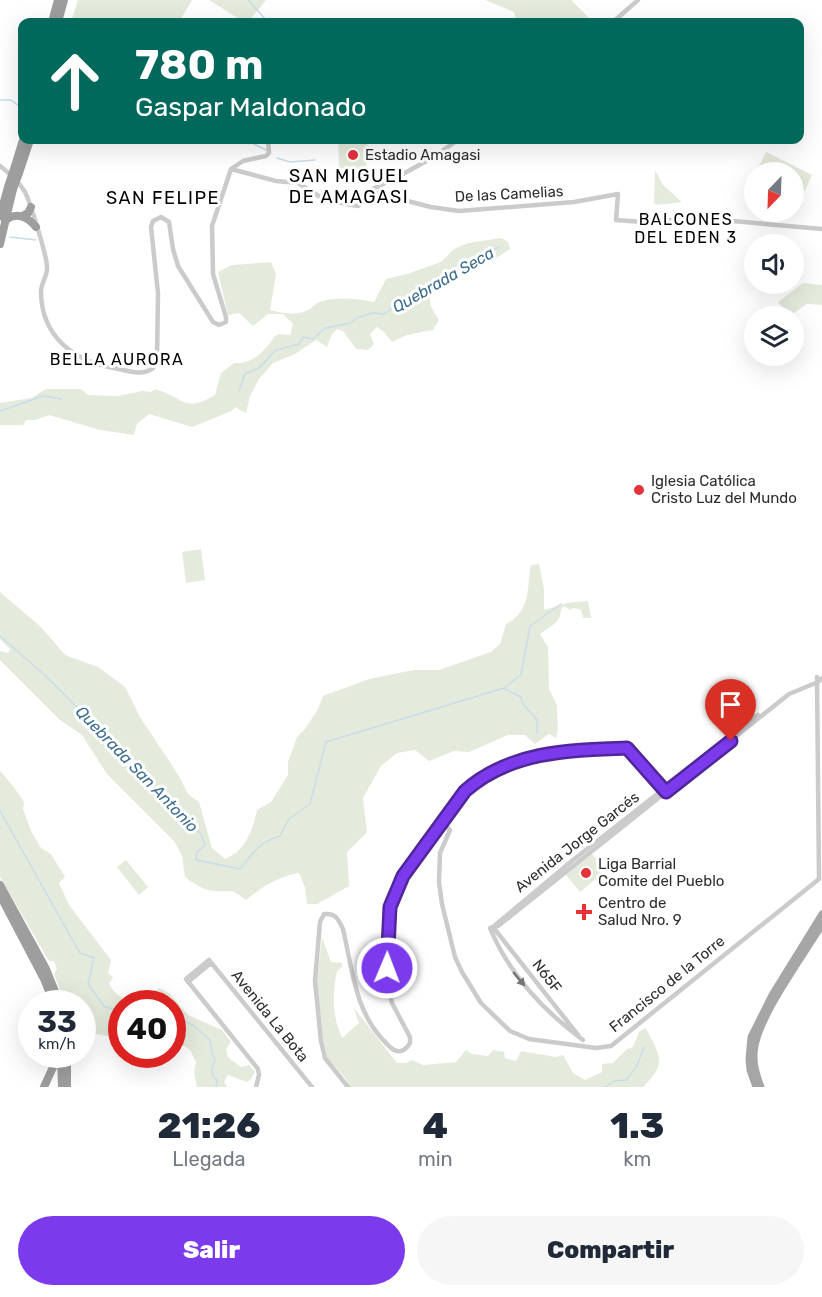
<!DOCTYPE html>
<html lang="es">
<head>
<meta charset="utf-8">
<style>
  body { margin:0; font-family:Rubik,sans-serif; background:#f6f6f7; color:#1f2937; height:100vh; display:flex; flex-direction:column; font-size:22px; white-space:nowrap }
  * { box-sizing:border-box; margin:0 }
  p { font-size:20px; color:#747a83 }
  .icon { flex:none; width:33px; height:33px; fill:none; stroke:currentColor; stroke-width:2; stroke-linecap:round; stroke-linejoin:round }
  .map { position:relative; height:1087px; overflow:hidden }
  .drawer { display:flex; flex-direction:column; background:#fff; flex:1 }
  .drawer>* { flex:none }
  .hud { position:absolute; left:18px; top:18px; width:786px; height:126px; border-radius:12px; box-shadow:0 6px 24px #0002; background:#00695c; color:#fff; overflow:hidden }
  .needle { width:39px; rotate:203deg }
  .tools { position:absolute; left:744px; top:162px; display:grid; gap:12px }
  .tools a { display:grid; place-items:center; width:60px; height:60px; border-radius:50%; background:#fff; box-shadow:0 6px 24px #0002; font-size:30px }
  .speed { position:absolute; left:18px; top:990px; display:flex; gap:12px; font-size:30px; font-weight:700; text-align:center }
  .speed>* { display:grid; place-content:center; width:78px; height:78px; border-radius:50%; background:#fff; box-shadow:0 6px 24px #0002; line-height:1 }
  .speed small { font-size:15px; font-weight:400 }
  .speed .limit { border:9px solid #d22; background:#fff; color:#111 }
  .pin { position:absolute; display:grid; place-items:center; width:51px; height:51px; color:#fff; margin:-62px -26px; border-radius:50% 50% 50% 0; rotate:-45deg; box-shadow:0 0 6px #0007 }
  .pin .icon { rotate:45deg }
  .me { position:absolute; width:66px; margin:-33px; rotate:1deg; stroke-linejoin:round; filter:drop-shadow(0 0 4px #0008) }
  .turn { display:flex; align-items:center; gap:21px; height:126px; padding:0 18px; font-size:27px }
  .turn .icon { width:78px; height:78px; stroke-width:2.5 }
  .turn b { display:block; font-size:42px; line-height:51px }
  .eta { display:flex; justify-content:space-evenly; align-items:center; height:102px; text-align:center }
  .eta b { font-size:36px; font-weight:800; line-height:42px }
  .action { display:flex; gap:12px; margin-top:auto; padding:12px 18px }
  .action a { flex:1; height:69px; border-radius:36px; background:#7c3aed; color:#fff; font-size:24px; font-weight:800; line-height:69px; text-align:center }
  .action a+a { background:#f6f6f7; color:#1f2937 }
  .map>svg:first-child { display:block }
</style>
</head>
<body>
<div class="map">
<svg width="822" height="1087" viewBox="0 0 822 1087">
  <rect width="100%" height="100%" fill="#fff"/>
  <path fill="#e4ebdc" d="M78,0H192L179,22H71Z
    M209,0H266L248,22H244Z
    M485,0H571L593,22H517L514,12Z
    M338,140L368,141L366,171L339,168Z
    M766,152L812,175L804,193L794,192V172H756Z
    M655,170L663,185L682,202L657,205L654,203Z
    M501,238L508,242L510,249C502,254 494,260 486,264C472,271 433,280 430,298C429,307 435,313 439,320L433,330L407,335L392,342L384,332L377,327L370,334L374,344L368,350L356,349L343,331L337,329L332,334L327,347L316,340L295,354L273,363L259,379L250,396L246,413L235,407L232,411L192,427L149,414L137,424L134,435L100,430L49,415L35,420H26L23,425H0V403L31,398L46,389H81L88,395L118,396L142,391L151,392L155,389C184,397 183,414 215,395L221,373L234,363C253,364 264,352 275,336L279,334L290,335L293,324L283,314H268L253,326L239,313L228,315L218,272L232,265L271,262L276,274L270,310C282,313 298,316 308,310C313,307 316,303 320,302C338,296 357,299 374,302L386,279L407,274L441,262L454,249L468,243Z
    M803,283L822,285V305L807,304L790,316L778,302Z
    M201,549L205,580L186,583L182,552Z
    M539,564L544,589V610L567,603L588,601L591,618H583L581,610L574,608L570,610L564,606L561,609C561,623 551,626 540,634L548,647L549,689L557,705L558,730L556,738L549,734L535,744L525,735H508L469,752L454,751L429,761L415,750L397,753L381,766L363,798L367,832L347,852L349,886L317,904H307L305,887L299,873C279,876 262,887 246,900L233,891C209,892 204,891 185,877L182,856L174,841L107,774L82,735L60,720L0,660V651L8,653L10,649L0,639V592L41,627L65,655L98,667L125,687L140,717L179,776L188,794L199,802L212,848L225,859C245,851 253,830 257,810L271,802L288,775V762L297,737L305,729L318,709L323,696L369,679L413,670H439L491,652L500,644L506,624C532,610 526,590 531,565Z
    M0,771L13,786L24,802L23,809L31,831L41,848L51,854L65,877L59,883L69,905L111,960L108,973L113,977L109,984C121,1003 124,995 141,1003L159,988L169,993L188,1015L222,1030L231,1042L226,1049L228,1057L241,1067L249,1065L255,1072L251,1079L247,1082L228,1075L224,1082L227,1087H197L194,1072L196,1062L190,1050L173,1038L172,1004H122L121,1038L89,1033L85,1024L83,1025L82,1004L65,1003L54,974L57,969L54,961H49L0,877Z
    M592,854L606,871L580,892L566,875Z
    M126,860L148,887L139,895L117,867Z
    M322,937L331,962L342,963V967L337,971C332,995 332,1015 342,1038L359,1023L353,1007L397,1063H406L412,1060L423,1065L456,1062L466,1050L472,1054L488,1056L493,1050L504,1052L505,1058L516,1061L521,1051L556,1057L563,1055L573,1073L585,1080L602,1072V1064L613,1063L627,1049L633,1047L639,1032L645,1028C647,1031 649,1033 650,1036C663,1061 663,1066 643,1087H349L347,1080L327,1057L321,1028L317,981Z"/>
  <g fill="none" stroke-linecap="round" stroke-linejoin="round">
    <path stroke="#c8ddeb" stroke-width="1.5" d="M248,0L268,22
      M0,100H11L22,108
      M246,140L266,150
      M277,158L290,162L315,160
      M10,237L36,240
      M239,391L245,374L259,368L276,350L299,344L303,337L313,339L325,328L351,323L359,317L373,313L384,314L402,302L415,297L442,279L461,272L473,261L499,247
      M0,411L43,396L62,399
      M0,636L49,679L201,834L205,845L197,852L196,860L240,869C253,853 259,842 280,836L289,819L310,804L326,742L504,688L521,675L530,626L561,604
      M505,689L521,697L523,704L537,720V733
      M0,811L80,953L94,958L88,984L105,1007L122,1011
      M172,1016L193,1025L210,1040L212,1053L215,1060L212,1068L213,1077L217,1080L216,1087
      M605,1087L614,1081L626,1080L637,1066L644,1047"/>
    <path stroke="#cbcbcb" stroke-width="4.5" d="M613,22L638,0
      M0,166C9,173 19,182 25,192C30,202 47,256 47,267C48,276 40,284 41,293C42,337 74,361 114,368C126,370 142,377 153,368L157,359L158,293L151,227L153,221L161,217L169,222L173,249L178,266L213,322L219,325L226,322V317L213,274L212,226L231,169L243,161L266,156L269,153L268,140
      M231,169L276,181L298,183L325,200L358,206L368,191L394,179L430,159L458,140
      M368,191L431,207L459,211L574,202L618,194L616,220L643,222L698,218L822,229
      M722,743L758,715
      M442,822L450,830L440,853L439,882L442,904L455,957L462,972L481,1003L510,1031L529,1039L596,1048L611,1046L819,879L817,677
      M493,927L573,860L716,748
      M493,927L578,1035
      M188,982L211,963
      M583,1040C544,1011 509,974 490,928L498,926L789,694L818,682L822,678
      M256,1087L259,1075L258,1069L186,979L209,960L312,1087
      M348,1087L325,1058L321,1041L315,981L320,922L324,914C336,913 338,919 343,929C353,972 355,1014 388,1045C396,1054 404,1053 410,1043V1037L392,1003L388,988L387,954L390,907L403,876L465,791C509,751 570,750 627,749L666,792"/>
    <path stroke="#a6a6a6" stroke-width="7" d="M756,1087L750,1070L749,1059L751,1037L772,995L822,914
      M761,1087C756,1074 752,1061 755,1046C761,1013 803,956 822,925"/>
    <path stroke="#9e9e9e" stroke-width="8" d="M52,22L58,0
      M58,22L64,0
      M15,166L23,140
      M19,173L30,140
      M0,216L8,187
      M22,216L28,213L31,207
      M5,221C16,211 28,217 36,227
      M0,244L13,189
      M0,885L46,969L60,1004
      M1,897L45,981L54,1004
      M67,1054V1087
      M61,1056L62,1087
      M44,1087L59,1054"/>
    <path stroke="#9e9e9e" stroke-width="8" d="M8,187L15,166
      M13,189L19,173"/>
  </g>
  <defs><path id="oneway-solid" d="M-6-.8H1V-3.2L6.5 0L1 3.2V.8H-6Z" transform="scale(1.5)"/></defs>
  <use fill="#757575" href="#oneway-solid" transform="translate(519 979) rotate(50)"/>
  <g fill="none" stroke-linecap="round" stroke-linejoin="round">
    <g stroke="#51269a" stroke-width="15">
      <path id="route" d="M387,968L390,907L403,876L465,791C510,751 570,750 627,748L666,792L731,741"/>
    </g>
    <use href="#route" stroke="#7c3aed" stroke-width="10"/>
  </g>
  <g fill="#e4313a" stroke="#fff" stroke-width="2">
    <circle cx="353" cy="155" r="6"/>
    <circle cx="639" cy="490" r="6"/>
    <circle cx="586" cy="873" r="6"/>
    <path d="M581 903h6v6h6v6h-6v6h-6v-6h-6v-6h6z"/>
  </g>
  <g text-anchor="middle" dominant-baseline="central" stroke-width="6" stroke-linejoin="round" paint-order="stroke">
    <g font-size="15" fill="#2e2e2e" stroke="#fff" text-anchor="start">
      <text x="365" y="155">Estadio Amagasi</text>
      <text x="651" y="481">Iglesia Católica<tspan x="651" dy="17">Cristo Luz del Mundo</tspan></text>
      <text x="598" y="864">Liga Barrial<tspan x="598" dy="17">Comite del Pueblo</tspan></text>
      <text x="598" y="903">Centro de<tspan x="598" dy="17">Salud Nro. 9</tspan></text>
    </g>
    <g font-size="15" fill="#2e2e2e" stroke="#fff">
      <text transform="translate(509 194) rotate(-3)">De las Camelias</text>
      <text transform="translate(577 842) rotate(-38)">Avenida Jorge Garcés</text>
      <text transform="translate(547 976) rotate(52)">N65F</text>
      <text transform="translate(667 984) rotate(-39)">Francisco de la Torre</text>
      <text transform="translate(270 1016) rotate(51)">Avenida La Bota</text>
    </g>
    <g font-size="16" letter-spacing="1.5" fill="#000" stroke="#fff">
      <text x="686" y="219">BALCONES<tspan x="686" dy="18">DEL EDEN 3</tspan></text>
      <text x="117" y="359">BELLA AURORA</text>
    </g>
    <g font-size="16" font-style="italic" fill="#3c6d90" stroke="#fff">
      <text transform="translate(443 280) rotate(-30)">Quebrada Seca</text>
      <text transform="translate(137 769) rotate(46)">Quebrada San Antonio</text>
    </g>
    <g font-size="18" letter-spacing="1.5" fill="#000" stroke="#fff">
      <text x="349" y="176">SAN MIGUEL<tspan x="349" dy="21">DE AMAGASI</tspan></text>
      <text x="163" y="198">SAN FELIPE</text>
    </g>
  </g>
</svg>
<div class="tools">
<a><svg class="needle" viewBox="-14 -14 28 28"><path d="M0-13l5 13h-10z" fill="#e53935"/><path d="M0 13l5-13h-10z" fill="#747a83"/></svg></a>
<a><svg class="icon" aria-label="sound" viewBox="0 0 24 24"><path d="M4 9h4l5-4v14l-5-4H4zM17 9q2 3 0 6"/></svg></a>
<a><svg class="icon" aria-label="layers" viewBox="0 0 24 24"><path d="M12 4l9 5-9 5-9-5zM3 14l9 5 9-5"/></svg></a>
</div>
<div class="speed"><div>33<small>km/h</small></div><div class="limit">40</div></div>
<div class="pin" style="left:731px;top:741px;background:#d93025"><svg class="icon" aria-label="arrive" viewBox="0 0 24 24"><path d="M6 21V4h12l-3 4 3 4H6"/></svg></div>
<svg class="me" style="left:387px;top:968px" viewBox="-20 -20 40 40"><circle r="17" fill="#7c3aed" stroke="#fff" stroke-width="3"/><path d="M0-11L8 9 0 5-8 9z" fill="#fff"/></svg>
<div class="hud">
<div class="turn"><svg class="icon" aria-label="ahead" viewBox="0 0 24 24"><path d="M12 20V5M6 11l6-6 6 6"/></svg><div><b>780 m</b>Gaspar Maldonado</div></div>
</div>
</div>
<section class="drawer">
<div class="eta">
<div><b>21:26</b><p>Llegada</p></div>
<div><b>4</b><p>min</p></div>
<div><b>1.3</b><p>km</p></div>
</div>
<div class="action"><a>Salir</a><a>Compartir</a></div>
</section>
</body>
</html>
